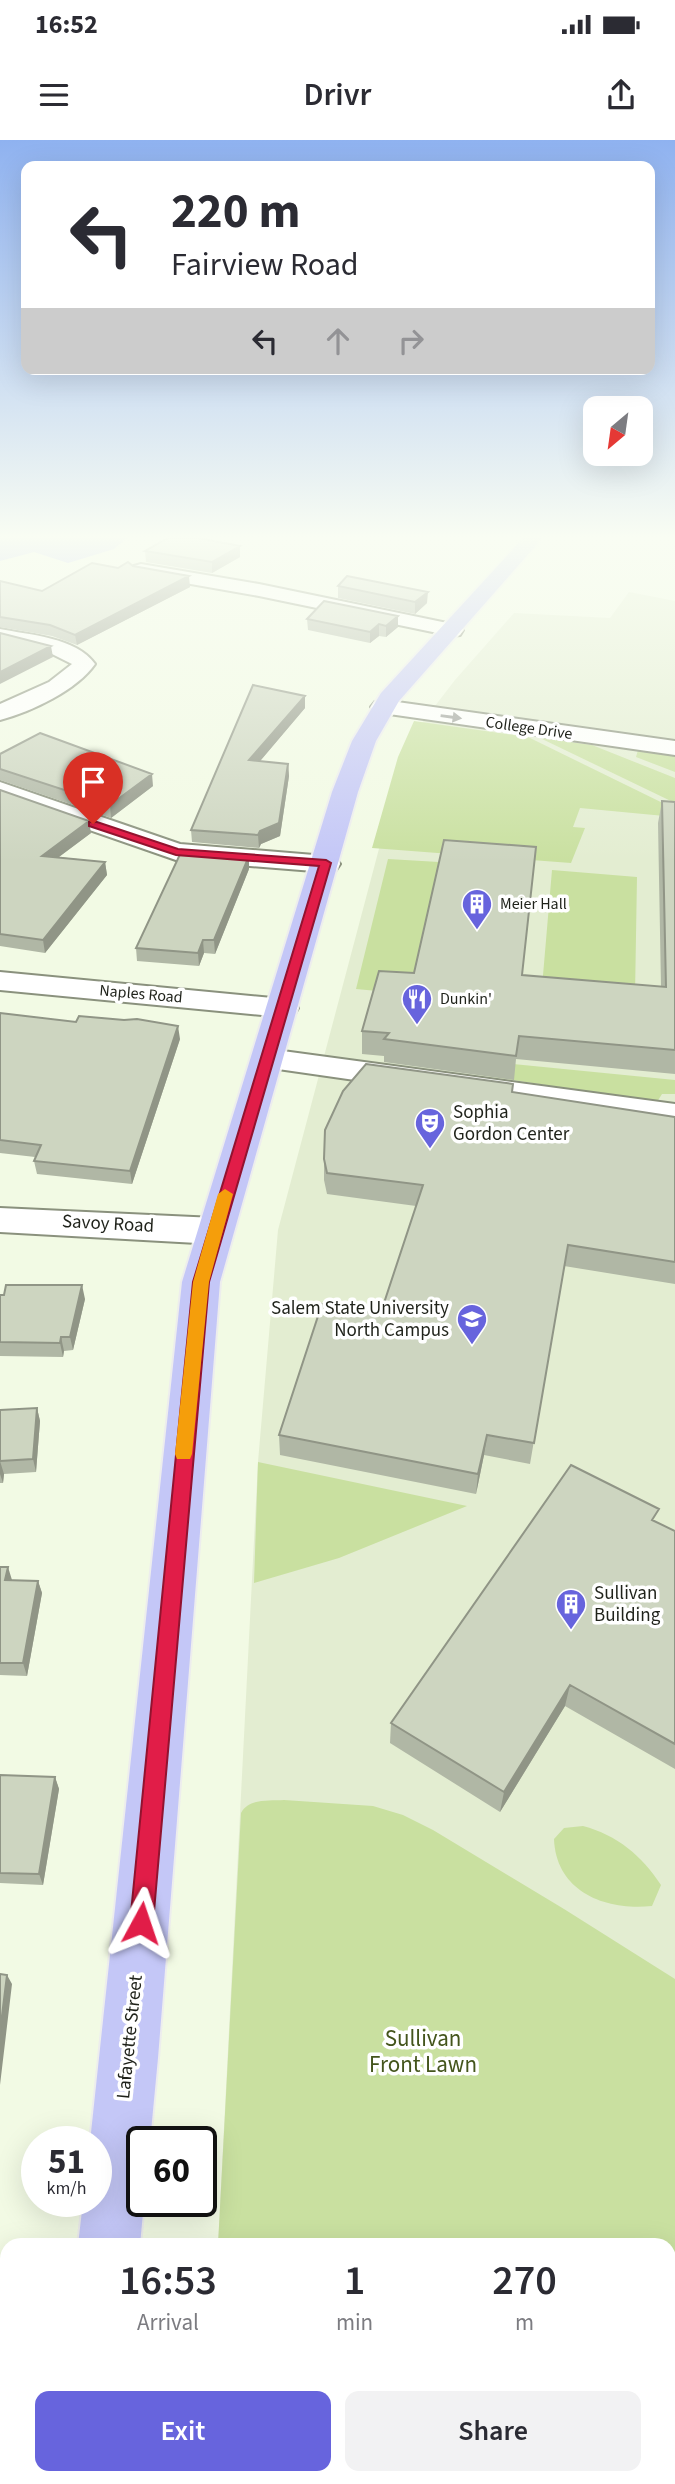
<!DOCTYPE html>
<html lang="en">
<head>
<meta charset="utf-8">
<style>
  body { margin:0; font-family:"Source Sans 3",sans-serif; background:#f2f2f3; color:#2b2b33; height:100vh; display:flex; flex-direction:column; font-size:26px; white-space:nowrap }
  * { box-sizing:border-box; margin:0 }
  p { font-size:23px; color:#7c7c81 }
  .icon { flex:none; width:38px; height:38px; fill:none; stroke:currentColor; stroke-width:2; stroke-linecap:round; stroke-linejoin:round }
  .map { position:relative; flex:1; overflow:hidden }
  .sheet { position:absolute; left:0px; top:2098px; width:676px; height:247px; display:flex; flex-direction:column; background:#fff; border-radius:21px 21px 0 0; box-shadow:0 7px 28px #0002 }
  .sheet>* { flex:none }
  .top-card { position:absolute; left:21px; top:21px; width:634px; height:214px; border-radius:14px; box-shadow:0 7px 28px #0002; background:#fff; color:#2b2b33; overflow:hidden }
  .needle { width:46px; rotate:209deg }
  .controls { position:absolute; left:583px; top:256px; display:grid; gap:14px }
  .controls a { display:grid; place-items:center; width:70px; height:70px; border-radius:14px; background:#fff; box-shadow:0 7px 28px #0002; font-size:35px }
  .speed { position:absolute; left:21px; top:1986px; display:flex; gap:14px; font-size:35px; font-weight:700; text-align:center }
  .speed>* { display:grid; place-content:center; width:91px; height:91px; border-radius:50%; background:#fff; box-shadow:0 7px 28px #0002; line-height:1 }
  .speed small { font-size:18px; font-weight:400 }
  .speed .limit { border:4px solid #111; border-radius:10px; background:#fff; color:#111 }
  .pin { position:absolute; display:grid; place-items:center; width:60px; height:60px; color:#fff; margin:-72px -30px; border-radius:50% 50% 50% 0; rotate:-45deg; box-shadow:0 0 7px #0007 }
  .pin .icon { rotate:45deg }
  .me { position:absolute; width:77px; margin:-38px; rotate:5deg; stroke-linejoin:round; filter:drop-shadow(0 0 5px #0008) }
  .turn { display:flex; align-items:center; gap:24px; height:147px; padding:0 35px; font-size:32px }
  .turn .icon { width:91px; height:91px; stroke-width:2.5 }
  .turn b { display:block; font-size:49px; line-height:60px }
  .lanes { display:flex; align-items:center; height:66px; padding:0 35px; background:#0003; justify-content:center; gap:35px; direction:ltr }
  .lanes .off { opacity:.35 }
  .eta { display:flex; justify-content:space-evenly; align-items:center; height:119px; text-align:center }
  .eta b { font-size:42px; font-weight:600; line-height:49px }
  .primary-button { display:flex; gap:14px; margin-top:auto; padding:14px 35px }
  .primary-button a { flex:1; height:80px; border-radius:14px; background:#6764dd; color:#fff; font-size:28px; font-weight:600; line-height:80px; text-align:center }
  .primary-button a+a { background:#f2f2f3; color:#2b2b33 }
  .status { display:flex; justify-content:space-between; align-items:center; height:49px; padding:0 35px; background:#fff; direction:ltr }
  .status svg { height:19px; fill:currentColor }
  header { display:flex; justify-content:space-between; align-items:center; height:91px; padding:0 35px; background:#fff; font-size:32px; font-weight:600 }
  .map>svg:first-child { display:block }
</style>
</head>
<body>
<div class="status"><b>16:52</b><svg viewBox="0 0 49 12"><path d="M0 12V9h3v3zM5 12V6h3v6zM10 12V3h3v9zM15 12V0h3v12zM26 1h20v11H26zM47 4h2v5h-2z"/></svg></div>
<header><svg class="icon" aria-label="menu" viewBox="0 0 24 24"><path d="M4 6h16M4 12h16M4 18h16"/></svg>Drivr<svg class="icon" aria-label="share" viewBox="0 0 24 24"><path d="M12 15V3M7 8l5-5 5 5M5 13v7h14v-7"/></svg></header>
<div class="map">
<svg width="675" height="2344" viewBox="0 0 675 2344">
  <rect width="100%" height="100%" fill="#f2fae4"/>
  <path fill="#e3edd1" d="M629,452L675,461V2148L669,2153L668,2105H218L258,1322L278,1090L398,637L418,588L455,540L514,473L610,478Z"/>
  <path fill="#c9e0a0" d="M414,581L528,597L675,669V677L580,668L573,687L585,688L571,723L372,708L398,617Z
    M540,598L592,605L675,638V663Z
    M638,610L675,615V632L636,617Z
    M388,719L439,722L410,854L356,849Z
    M552,730L637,737L635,855L542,847Z
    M462,919L675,940V954H662L657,962L409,924Z
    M258,1322L467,1366L339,1418L254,1443Z
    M284,1660L373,1666L403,1675L433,1690L564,1769L675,1839V2148L669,2153L668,2105H218L241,1673C249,1658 269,1661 284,1660Z
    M583,1686C617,1695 642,1716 661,1745L652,1766C606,1771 556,1752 554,1699L564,1688Z
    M221,2338H408L399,2344H224Z"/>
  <path fill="#a9affc" d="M0,394H132L114,409L68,423L34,412L0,421Z"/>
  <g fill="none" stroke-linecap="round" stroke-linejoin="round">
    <g stroke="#8a917d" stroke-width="4">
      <path id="minor" d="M141,424L259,444L452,484L460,485L463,490L460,495L452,496L259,456L134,434L131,430L134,426Z
        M0,489C29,495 76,497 95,524C77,550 31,572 0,580V564L49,542L72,524L50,513L0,501Z
        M383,560L675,601V615L375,572L371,567L375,562Z
        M0,642L180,704L326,716L336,718L340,724L336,730L326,732L176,720L0,659Z
        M0,832L283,859L294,861L298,868L294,875L283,877L0,850Z
        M268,909L675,964V986L257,926L252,919L257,912Z
        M0,1068L215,1078L228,1082L233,1091L228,1100L215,1104L0,1092Z"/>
    </g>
    <g stroke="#ededed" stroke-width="4">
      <path id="major" d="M527,394H546L399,561L376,601L358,652L220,1142L158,1918L150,2002H142V2062H144L140,2105H78L83,2062H96V2002H90L182,1142L332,652L352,601L381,553Z
        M49,2338H117V2344H49Z"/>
    </g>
    <g stroke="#ededed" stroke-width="4">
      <path id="highway" d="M668,2308L675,2311V2344H616L618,2338H668Z"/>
    </g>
    <use href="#minor" fill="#fff" fill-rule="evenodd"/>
    <use href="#major" fill="#c4c7f7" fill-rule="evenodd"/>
    <use href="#highway" fill="#9ca2f2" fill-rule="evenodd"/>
  </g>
  <path fill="#b0b7a5" d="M240,406V417L212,433L146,422L145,411Z
    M133,426L190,447L77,505L52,496L0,487V441L42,451L118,428Z
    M338,446L427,463L415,474L338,458Z
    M398,476V487L386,497L379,496L370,503L308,490L307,479Z
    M305,556V568L260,621L288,624L289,636L280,696L261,704L259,708L192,702L191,690Z
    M0,614L153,646L111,678L0,640Z
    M0,650L91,693L59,717L105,722L107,735L45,813L0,806Z
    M662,661L675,662V934L516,919L514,940L384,922V916L362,914V891L414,833L522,835L661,847L658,683Z
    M249,729L215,814L204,813L199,826L137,821L136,808Z
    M0,873L180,899L132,1044L37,1034L34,1021L35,1017L0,1013Z
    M512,952L675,977V1144L564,1126L530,1324L484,1315L476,1354L280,1315L279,1295L380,1175L416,1066L327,1054L324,1040V1019Z
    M0,1155L85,1159L73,1210L64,1211L63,1217L0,1216Z
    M37,1268L40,1281L36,1332L4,1334L3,1343H0V1270Z
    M655,1381L675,1391V1629L565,1566L500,1672L390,1603L391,1583Z
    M0,1427L12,1440L38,1441L42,1453L27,1536L0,1535Z
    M0,1635L55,1637L59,1649L43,1745L0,1743Z"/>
  <path fill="#909586" d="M240,406V417L212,433V422Z
    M189,436L190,447L77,505L75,495Z
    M428,452L427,463L415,474V462Z
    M398,476V487L386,497V486Z
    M379,484V496L370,503V492Z
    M51,506L53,517L0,544V532Z
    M305,556V568L250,633L249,620Z
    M288,624L289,636L280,696L261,704L259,708L258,695Z
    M152,634L153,646L111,678L110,665Z
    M89,681L91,693L44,728L42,716Z
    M249,716V729L215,814L214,800Z
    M105,722L107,735L45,813L43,800Z
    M203,800L204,813L199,826L198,813Z
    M178,886L180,899L132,1044L130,1031Z
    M82,1145L85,1159L73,1210L70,1197Z
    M61,1197L64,1211L63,1217L60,1203Z
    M37,1268L40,1281L36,1332L33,1319Z
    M487,1295L484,1315L476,1354L478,1334Z
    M0,1321L4,1334L3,1343L0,1334Z
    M8,1427L12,1440H5Z
    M38,1441L42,1453L27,1536L23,1523Z
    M570,1545L565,1566L500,1672L504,1652Z
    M55,1637L59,1649L43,1745L39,1734Z
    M7,1835L12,1844L0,1945V1892Z"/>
  <path fill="#cdd5c0" stroke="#909586" stroke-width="2" d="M175,394H177L240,406L212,422L145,411Z
    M128,422L133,426L189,436L75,495L50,485L0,477V441L42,451L92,423L118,428Z
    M347,436L428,452L415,462L338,446Z
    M324,461L398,476L386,486L379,484L370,492L307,479Z
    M0,493L51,506L0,532Z
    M253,545L305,556L249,620L288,624L279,683L260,691L258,695L191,690Z
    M40,593L152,634L110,665L0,629V614Z
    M0,650L89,681L42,716L105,722L43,800L0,794Z
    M662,661L675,662V910L519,896L516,916L384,899L389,893L362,891L379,831L414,833L444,700L536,707L522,835L666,847Z
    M182,710L249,716L214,800H203L198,813L136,808Z
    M0,873L76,882L79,876L124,880L137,879L178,886L130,1031L34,1021L41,1005L0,1000Z
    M366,924L513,944L512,952L675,977V1122L568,1105L534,1303L487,1295L478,1334L279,1295L322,1164L380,1175L423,1045L327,1033L324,1019L325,990L343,951Z
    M6,1145H82L70,1197H61L60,1203L0,1202V1155H4Z
    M37,1268L33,1319L0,1321V1270Z
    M571,1325L659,1369L652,1380L675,1391V1604L570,1545L504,1652L391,1583Z
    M0,1427H8L5,1440L38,1441L23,1523H0Z
    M0,1635L55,1637L39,1734L0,1733Z
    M0,1834L7,1835L0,1892Z"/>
  <defs><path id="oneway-solid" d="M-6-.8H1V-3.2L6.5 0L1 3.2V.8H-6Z" transform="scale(1.75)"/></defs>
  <use fill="#9a9c98" href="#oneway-solid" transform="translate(451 577) rotate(8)"/>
  <linearGradient id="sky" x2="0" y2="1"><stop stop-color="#8fb2f0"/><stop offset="0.55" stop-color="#f9fdf3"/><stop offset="1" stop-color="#f9fdf3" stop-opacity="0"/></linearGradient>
  <rect width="675" height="722" fill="url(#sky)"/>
  <path fill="#e11d48" stroke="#92132f" stroke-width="2" d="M89,682H97L178,709L326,720L331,723L209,1142L153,1783L149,1791L141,1795L134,1791L130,1783L193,1142L319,726L176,715L89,686Z"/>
  <path fill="#f59e0b" d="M225,1049L233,1054L209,1142L192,1314L190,1319H177L175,1314L193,1142L218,1054Z"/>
  <defs>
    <g id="building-pin" transform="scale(1.575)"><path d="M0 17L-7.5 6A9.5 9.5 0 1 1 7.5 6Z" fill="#6764dd" stroke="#fff"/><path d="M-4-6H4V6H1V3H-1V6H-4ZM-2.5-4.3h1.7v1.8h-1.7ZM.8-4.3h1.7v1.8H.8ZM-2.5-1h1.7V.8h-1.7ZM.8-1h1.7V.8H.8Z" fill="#fff"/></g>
    <g id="restaurant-pin" transform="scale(1.575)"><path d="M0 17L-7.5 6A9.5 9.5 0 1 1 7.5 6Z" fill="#6764dd" stroke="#fff"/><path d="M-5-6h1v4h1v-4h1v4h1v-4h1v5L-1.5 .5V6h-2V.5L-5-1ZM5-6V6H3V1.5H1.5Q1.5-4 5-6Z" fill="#fff"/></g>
    <g id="theatre-pin" transform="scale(1.575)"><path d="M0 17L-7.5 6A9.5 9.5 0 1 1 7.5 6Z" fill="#6764dd" stroke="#fff"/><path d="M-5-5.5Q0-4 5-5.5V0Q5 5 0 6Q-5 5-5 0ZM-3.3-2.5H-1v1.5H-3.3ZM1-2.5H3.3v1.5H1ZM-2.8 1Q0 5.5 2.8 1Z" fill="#fff"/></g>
    <g id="university-pin" transform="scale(1.575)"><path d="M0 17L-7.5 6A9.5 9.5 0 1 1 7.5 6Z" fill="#6764dd" stroke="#fff"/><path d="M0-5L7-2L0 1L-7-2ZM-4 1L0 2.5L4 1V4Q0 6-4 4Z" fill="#fff"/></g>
  </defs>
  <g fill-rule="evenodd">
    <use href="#building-pin" x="477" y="764"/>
    <use href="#restaurant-pin" x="417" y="859"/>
    <use href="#theatre-pin" x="430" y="983"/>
    <use href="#university-pin" x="472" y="1179"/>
    <use href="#building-pin" x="571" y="1464"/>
  </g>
  <g text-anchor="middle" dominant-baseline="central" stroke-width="7" stroke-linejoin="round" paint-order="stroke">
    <g font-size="16" fill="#1f221a" stroke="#fff">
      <text transform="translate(529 588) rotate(8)">College Drive</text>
      <text transform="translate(141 854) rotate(5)">Naples Road</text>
    </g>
    <g font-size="16" fill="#1f221a" stroke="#fff" text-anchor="start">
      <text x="500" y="764">Meier Hall</text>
      <text x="440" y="859">Dunkin'</text>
    </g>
    <g font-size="19" fill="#1f221a" stroke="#fff" text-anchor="start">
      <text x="453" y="972">Sophia<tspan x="453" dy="22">Gordon Center</tspan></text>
      <text x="449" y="1168" text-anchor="end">Salem State University<tspan x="449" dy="22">North Campus</tspan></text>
      <text x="594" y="1453">Sullivan<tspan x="594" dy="22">Building</tspan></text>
    </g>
    <g font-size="19" fill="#1f221a" stroke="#fff">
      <text transform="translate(108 1084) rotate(3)">Savoy Road</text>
      <text transform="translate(130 1897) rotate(-84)">Lafayette Street</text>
    </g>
    <g font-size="23" fill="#44551c" stroke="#fff">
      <text x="423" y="1898">Sullivan<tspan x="423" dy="26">Front Lawn</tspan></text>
    </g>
  </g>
</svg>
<div class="controls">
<a><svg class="needle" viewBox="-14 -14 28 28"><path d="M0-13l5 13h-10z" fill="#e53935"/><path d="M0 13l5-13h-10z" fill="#7c7c81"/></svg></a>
</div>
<div class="speed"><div>51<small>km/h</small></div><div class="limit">60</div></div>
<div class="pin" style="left:93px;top:684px;background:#d93025"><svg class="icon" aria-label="arrive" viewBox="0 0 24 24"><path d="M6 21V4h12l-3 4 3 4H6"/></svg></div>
<svg class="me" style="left:141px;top:1783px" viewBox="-20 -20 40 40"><path d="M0-17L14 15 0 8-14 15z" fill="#e11d48" stroke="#fff" stroke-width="4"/></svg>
<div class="top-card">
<div class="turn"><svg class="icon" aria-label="left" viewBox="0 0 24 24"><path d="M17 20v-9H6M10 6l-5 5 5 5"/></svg><div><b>220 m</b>Fairview Road</div></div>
<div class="lanes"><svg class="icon" aria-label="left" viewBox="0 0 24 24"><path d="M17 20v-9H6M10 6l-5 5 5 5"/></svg><svg class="icon off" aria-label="ahead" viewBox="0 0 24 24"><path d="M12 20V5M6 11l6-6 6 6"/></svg><svg class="icon off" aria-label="right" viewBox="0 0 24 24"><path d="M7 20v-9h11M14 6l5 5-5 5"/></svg></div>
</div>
<section class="sheet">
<div class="eta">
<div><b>16:53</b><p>Arrival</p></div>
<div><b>1</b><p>min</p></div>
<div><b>270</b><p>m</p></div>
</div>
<div class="primary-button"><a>Exit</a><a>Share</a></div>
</section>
</div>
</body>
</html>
